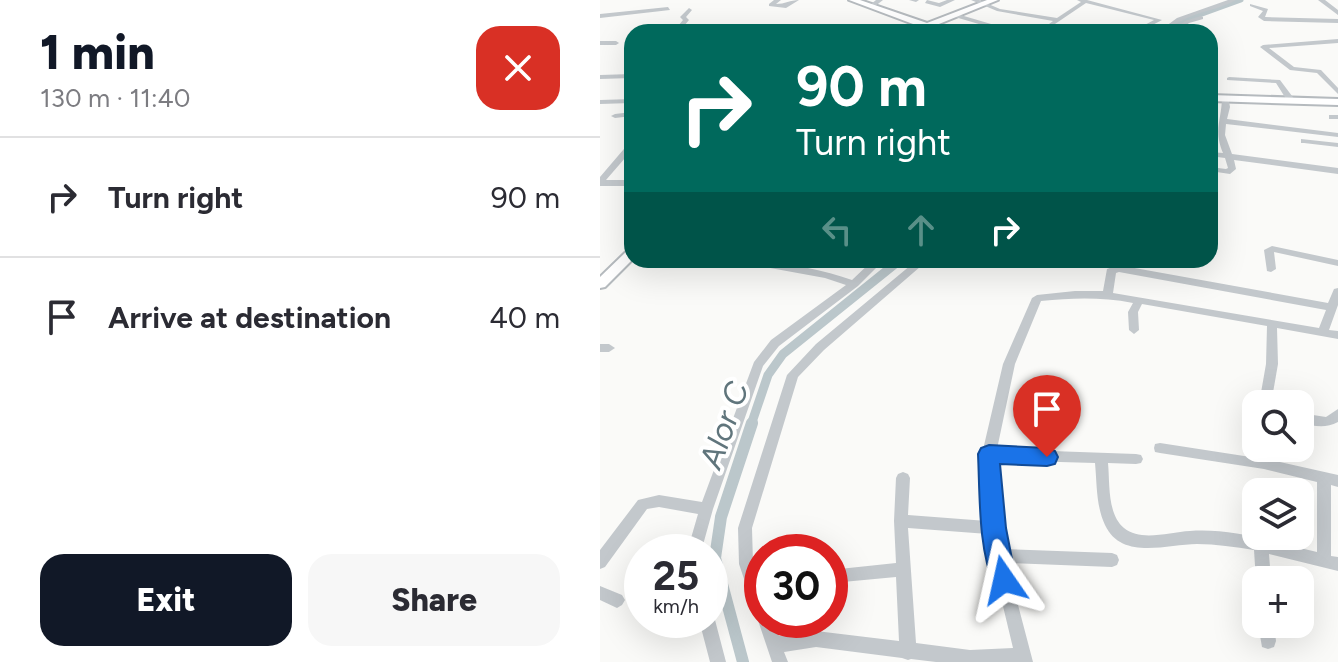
<!DOCTYPE html>
<html lang="en">
<head>
<meta charset="utf-8">
<style>
  body { margin:0; font-family:Figtree,sans-serif; background:#f7f7f7; color:#2b2b33; height:100vh; display:flex; flex-direction:column; font-size:30px; white-space:nowrap }
  * { box-sizing:border-box; margin:0 }
  p { font-size:26px; color:#7c7c81 }
  .icon { flex:none; width:44px; height:44px; fill:none; stroke:currentColor; stroke-width:2; stroke-linecap:round; stroke-linejoin:round }
  .map { position:relative; flex:1; overflow:hidden }
  .side { display:flex; flex-direction:column; background:#fff; width:600px }
  .side>* { flex:none }
  .hud { position:absolute; left:24px; top:24px; width:594px; height:244px; border-radius:24px; box-shadow:0 8px 32px #0002; background:#00695c; color:#fff; overflow:hidden }
  .fabs { position:absolute; left:642px; top:390px; display:grid; gap:16px }
  .fabs a { display:grid; place-items:center; width:72px; height:72px; border-radius:16px; background:#fff; box-shadow:0 8px 32px #0002; font-size:40px }
  .speed { position:absolute; left:24px; top:534px; display:flex; gap:16px; font-size:40px; font-weight:700; text-align:center }
  .speed>* { display:grid; place-content:center; width:104px; height:104px; border-radius:50%; background:#fff; box-shadow:0 8px 32px #0002; line-height:1 }
  .speed small { font-size:20px; font-weight:400 }
  .speed .limit { border:12px solid #d22; background:#fff; color:#111 }
  .pin { position:absolute; display:grid; place-items:center; width:68px; height:68px; color:#fff; margin:-82px -34px; border-radius:50% 50% 50% 0; rotate:-45deg; box-shadow:0 0 8px #0007 }
  .pin .icon { rotate:45deg }
  .me { position:absolute; width:88px; margin:-44px; rotate:349deg; stroke-linejoin:round; filter:drop-shadow(0 0 6px #0008) }
  .turn { display:flex; align-items:center; gap:28px; height:168px; padding:0 40px; font-size:36px }
  .turn .icon { width:104px; height:104px; stroke-width:2.5 }
  .turn b { display:block; font-size:56px; line-height:68px }
  .lanes { display:flex; align-items:center; height:76px; padding:0 40px; background:#0003; justify-content:center; gap:40px; direction:ltr }
  .lanes .off { opacity:.35 }
  .round { display:grid; place-items:center; flex:none; width:84px; height:84px; border-radius:24px; background:#f7f7f7 }
  .head { display:flex; align-items:center; justify-content:space-between; height:136px; padding:0 40px }
  h1 { font-size:48px; font-weight:800; line-height:60px; color:#111827 }
  .primary-button { display:flex; gap:16px; margin-top:auto; padding:16px 40px }
  .primary-button a { flex:1; height:92px; border-radius:24px; background:#111827; color:#fff; font-size:32px; font-weight:800; line-height:92px; text-align:center }
  .primary-button a+a { background:#f7f7f7; color:#2b2b33 }
  ul { padding:0; list-style:none }
  li { display:flex; align-items:center; gap:24px; height:120px; padding:0 40px; border-top:2px solid #e1e1e2 }
  li div { flex:1 }
  li b { display:block; font-size:30px }
  li em { font-style:normal }
  main { display:flex; flex:1; min-height:0 }
  .map>svg:first-child { display:block }
</style>
</head>
<body>
<main>
<section class="side">
<div class="head"><div><h1>1 min</h1><p>130 m · 11:40</p></div><a class="round" style="background:#d93025;color:#fff"><svg class="icon" aria-label="close" viewBox="0 0 24 24"><path d="M6 6l12 12M18 6L6 18"/></svg></a></div>
<ul>
<li><svg class="icon" aria-label="right" viewBox="0 0 24 24"><path d="M7 20v-9h11M14 6l5 5-5 5"/></svg><div><b>Turn right</b></div><em>90 m</em></li>
<li><svg class="icon" aria-label="arrive" viewBox="0 0 24 24"><path d="M6 21V4h12l-3 4 3 4H6"/></svg><div><b>Arrive at destination</b></div><em>40 m</em></li>
</ul>
<div class="primary-button"><a>Exit</a><a>Share</a></div>
</section>
<div class="map">
<svg width="738" height="662" viewBox="0 0 738 662">
  <rect width="100%" height="100%" fill="#fafaf8"/>
  <g fill="none" stroke-linecap="round" stroke-linejoin="round">
    <path stroke="#bbc7cb" stroke-width="5" d="M566,32L583,21L641,0"/>
    <path stroke="#bbc7cb" stroke-width="9" d="M151,425L168,375L183,354L300,260"/>
    <path stroke="#bbc7cb" stroke-width="12" d="M143,662L115,558L121,517L152,423"/>
    <g stroke="#b5babe" stroke-width="4">
      <path id="major" d="M249,0H260L327,23L387,0H398L334,26L348,32L328,29L323,32H313L321,27Z
        M610,95L738,99V105L610,101Z
        M32,249V260L5,287L0,288V277L28,250Z"/>
    </g>
    <path fill="#c3c8cc" fill-rule="evenodd" d="M174,0H181L176,4C185,4 190,0 199,0L186,8L169,6V4Z
      M276,0H283L274,7H270V5Z
      M309,0H319L316,2Z
      M327,0L339,3L347,0H355L340,7L325,3Z
      M371,0H379L400,9L457,18L481,2L477,0H487L562,20L541,31L539,30V28L554,20L486,3L452,26L449,24L453,21L397,11Z
      M628,0H636C619,10 598,11 581,21C572,25 568,32 558,32L577,18Z
      M718,0H725L738,10V15Z
      M650,4L668,9L665,17L738,19V23L664,21L658,17L663,11L650,6Z
      M68,7L70,10L0,18V14Z
      M89,8L92,10L86,17L89,20L79,32H73L83,20L80,17Z
      M357,14L415,31L416,32H406L355,17V15Z
      M601,16L603,17V19L589,23L578,32H571L585,21Z
      M124,24H144L147,26L145,32H139L140,28H126L123,32H117Z
      M220,29L238,30L241,32H218Z
      M276,29L282,32H274Z
      M738,39V43L669,48L694,67L721,70L738,88V94L717,73L690,70L660,47L663,45Z
      M0,41H16L19,43L16,45H0Z
      M32,74V78L0,79V75Z
      M629,77L680,80L695,100L688,102L676,83L627,80V78Z
      M622,96H628L630,107L627,119L738,133V137L626,124L625,135L632,154L738,168V174L634,160L636,169L630,174L610,171V167L626,169L628,168L625,158L610,156V152L623,153C613,129 622,120 622,96Z
      M32,99V103L0,104V100Z
      M32,112V116L15,118L11,116L15,114Z
      M729,115H738V119H729Z
      M701,139L738,143V147L704,143H701Z
      M29,143H32V150L6,180H32V186H0V177Z
      M672,246L738,260V266L674,252L676,269L671,272L667,271L664,250Z
      M137,260C176,260 216,268 252,280L273,260H284L258,286L179,346L163,366L113,509L101,552H87L98,514L59,507L47,509L5,567L0,569V550L38,500L59,495L102,502L154,362L171,340L246,285L225,278L142,263Z
      M317,260H328L224,350L198,377L152,528L153,564L162,589V620H173L179,636L216,631L299,641L296,577L232,583L230,582V570L296,563L294,521L296,478L298,474L303,472L308,474L310,478L308,515L387,521L381,476L382,454L403,364L432,298L437,295L475,291H503L507,269L521,264L524,260H534L529,267L728,303L734,289L738,288V305L729,330L738,331V339L677,328L678,364L671,404H659L666,364L667,326L542,304L538,312L539,330L534,334L529,330L528,312L533,303C501,297 473,298 441,301L415,364L397,449L536,454L541,455L543,459L541,463L536,464L508,463C510,483 507,514 524,528C541,542 569,532 590,531C632,528 676,542 717,552V482L664,469L560,453L555,452L554,448L555,444L560,443L657,458L658,448H670L671,460L738,475V487L731,485V556L738,557V571L669,554L671,580L656,581L654,550C635,547 616,544 597,544C567,544 522,561 505,525C496,506 497,484 495,463L395,460V476L404,549L512,553L517,555L519,560L517,565L512,567L407,563L433,662H336L311,659L308,660L302,658L216,647L184,652L188,662H172L139,564L138,528L187,375L216,344ZM519,272L726,310L719,328L513,293L516,273ZM308,528L388,534L391,556L413,648L370,650L316,643Z
      M0,344H9L15,348L9,352H0Z
      M738,409V422C725,429 714,426 700,423V413L726,417Z
      M0,586L22,595L25,600L22,605L17,608L0,600Z
      M110,613L113,614L115,620L126,662H110L99,620H110Z
      M658,624H674L676,641L674,647L668,649L662,647Z"/>
    <use href="#major" fill="#fff" fill-rule="evenodd"/>
  </g>
  <path fill="#1a73e8" stroke="#114b97" stroke-width="2" d="M389,445L447,448L455,451L458,457L455,464L447,466L400,464L406,528L416,580L413,588L404,592L395,588C378,548 380,497 378,454L381,448Z"/>
  <g text-anchor="middle" dominant-baseline="central" stroke-width="8" stroke-linejoin="round" paint-order="stroke">
    <g font-size="32" font-style="italic" fill="#60757c" stroke="#fff">
      <text transform="translate(124 425) rotate(-71)">Alor C</text>
    </g>
  </g>
</svg>
<div class="fabs">
<a><svg class="icon" aria-label="search" viewBox="0 0 24 24"><circle cx="10" cy="10" r="6"/><path d="M15 15l6 6"/></svg></a>
<a><svg class="icon" aria-label="layers" viewBox="0 0 24 24"><path d="M12 4l9 5-9 5-9-5zM3 14l9 5 9-5"/></svg></a>
<a>+</a>
</div>
<div class="speed"><div>25<small>km/h</small></div><div class="limit">30</div></div>
<div class="pin" style="left:447px;top:457px;background:#d93025"><svg class="icon" aria-label="arrive" viewBox="0 0 24 24"><path d="M6 21V4h12l-3 4 3 4H6"/></svg></div>
<svg class="me" style="left:404px;top:580px" viewBox="-20 -20 40 40"><path d="M0-17L14 15 0 8-14 15z" fill="#1a73e8" stroke="#fff" stroke-width="4"/></svg>
<div class="hud">
<div class="turn"><svg class="icon" aria-label="right" viewBox="0 0 24 24"><path d="M7 20v-9h11M14 6l5 5-5 5"/></svg><div><b>90 m</b>Turn right</div></div>
<div class="lanes"><svg class="icon off" aria-label="left" viewBox="0 0 24 24"><path d="M17 20v-9H6M10 6l-5 5 5 5"/></svg><svg class="icon off" aria-label="ahead" viewBox="0 0 24 24"><path d="M12 20V5M6 11l6-6 6 6"/></svg><svg class="icon" aria-label="right" viewBox="0 0 24 24"><path d="M7 20v-9h11M14 6l5 5-5 5"/></svg></div>
</div>
</div>
</main>
</body>
</html>
